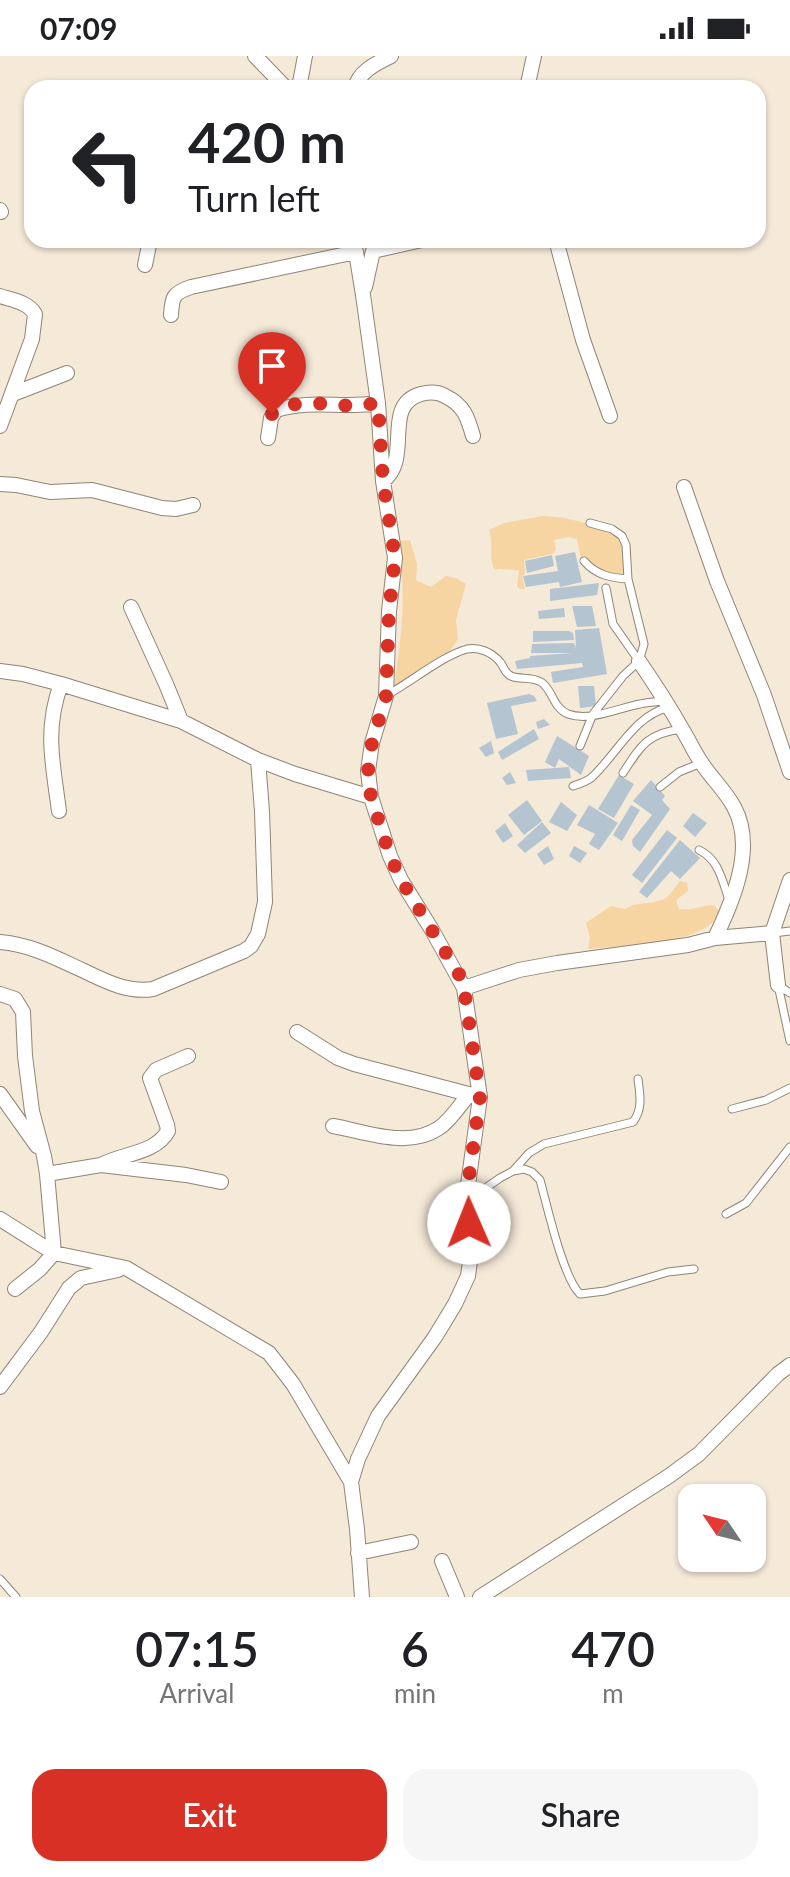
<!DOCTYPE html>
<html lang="en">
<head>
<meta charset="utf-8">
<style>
  body { margin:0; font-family:Lato,sans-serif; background:#f6f6f6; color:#202124; height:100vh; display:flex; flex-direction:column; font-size:30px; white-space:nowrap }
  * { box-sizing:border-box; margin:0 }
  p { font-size:26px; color:#757577 }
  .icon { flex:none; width:44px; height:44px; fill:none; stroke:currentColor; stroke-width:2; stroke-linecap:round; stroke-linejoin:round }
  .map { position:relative; height:1541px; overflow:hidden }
  .side { display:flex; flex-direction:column; background:#fff; flex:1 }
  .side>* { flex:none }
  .banner { position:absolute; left:24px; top:24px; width:742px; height:168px; border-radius:24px; box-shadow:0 2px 6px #0004; background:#fff; color:#202124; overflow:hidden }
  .needle { width:52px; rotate:305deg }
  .controls { position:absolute; left:678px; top:1428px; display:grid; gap:16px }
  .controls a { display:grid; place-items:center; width:88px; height:88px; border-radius:16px; background:#fff; box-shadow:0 2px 6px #0004; font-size:40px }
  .pin { position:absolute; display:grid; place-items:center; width:68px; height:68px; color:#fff; margin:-82px -34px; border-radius:50% 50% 50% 0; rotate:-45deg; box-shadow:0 0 8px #0007 }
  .pin .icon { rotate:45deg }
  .me { position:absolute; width:88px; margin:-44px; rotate:359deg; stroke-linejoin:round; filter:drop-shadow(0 0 6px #0008) }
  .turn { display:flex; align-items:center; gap:28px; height:168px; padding:0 32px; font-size:36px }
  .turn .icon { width:104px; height:104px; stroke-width:2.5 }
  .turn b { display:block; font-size:56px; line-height:68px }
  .eta { display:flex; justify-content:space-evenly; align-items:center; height:136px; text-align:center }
  .eta b { font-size:48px; font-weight:600; line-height:56px }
  .button { display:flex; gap:16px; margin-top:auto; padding:16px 32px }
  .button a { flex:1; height:92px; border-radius:24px; background:#d93025; color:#fff; font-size:32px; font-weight:600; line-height:92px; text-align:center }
  .button a+a { background:#f6f6f6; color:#202124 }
  .status { display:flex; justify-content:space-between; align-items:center; height:56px; padding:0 40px; background:#fff; direction:ltr }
  .status svg { height:22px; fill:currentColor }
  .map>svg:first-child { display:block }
</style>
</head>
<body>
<div class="status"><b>07:09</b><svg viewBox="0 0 49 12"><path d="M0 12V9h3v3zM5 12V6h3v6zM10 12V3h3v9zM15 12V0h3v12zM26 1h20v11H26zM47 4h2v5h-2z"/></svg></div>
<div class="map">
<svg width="790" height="1541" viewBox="0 0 790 1541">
  <rect width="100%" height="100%" fill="#f5e9d8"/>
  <path fill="#f6d5a3" d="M543,460C569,461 602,469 623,486L625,516L622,519L598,514L591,508L581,503L577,483L568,481L554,484L556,494L552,498L524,504L525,518L522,520L525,533H520L517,530L519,514L499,513L495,514C488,503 494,487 489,474L504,467Z
    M410,484L417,508L416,524L431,531L446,520L456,522L466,528L456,564L458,583L449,596L394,631C401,582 408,534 397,485Z
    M680,825L687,827L688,835L676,844L679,853C692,855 702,849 714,849L720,857C703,890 623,889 588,893L590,881L586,867L611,850L625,853C637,845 648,849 662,844C669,842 675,831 680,825Z"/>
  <path fill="#b4c4d1" d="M575,496L582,526L560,531L559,526L526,531L523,520L558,515L555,500Z
    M552,499L554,510L527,517L525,505Z
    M599,527L597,539L550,545V533Z
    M572,550H592L596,570L577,571Z
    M564,552L565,561L539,563L538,555Z
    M599,572L607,618L553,627L551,616L583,611L582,607L517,613L515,605L530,602V600L573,597H531L532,588L574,587L576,592L575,574Z
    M533,575H569L573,577L574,584L533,586Z
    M578,630H594L596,650L580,652Z
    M529,638L534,640L537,645L511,650L518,678L496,683L487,647Z
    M544,663L550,669L538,673L536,666Z
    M534,673L539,683L502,704L498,696Z
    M557,680L589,700L581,719L559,703L555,712L569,711L571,722L528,725L526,714L555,712L545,706Z
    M491,685L494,697L486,701L479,692Z
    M510,716L516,727L507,729L502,722Z
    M619,719L634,728L614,762L598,753Z
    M651,724L665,740L662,744L670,753L640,796L633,790L632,784L652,759L633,745Z
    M527,744L542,765L524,779L508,759Z
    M561,746L577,759L567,775L549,766Z
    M589,749L618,767L599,794L589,788L595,778L577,769Z
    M631,749L640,754L622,785L613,779Z
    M693,757L707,767L695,781L683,770Z
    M542,766L551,777L525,797L517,789Z
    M505,767L513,780L503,787L495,775Z
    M667,774L677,782L642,827L632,819Z
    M680,784L700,802L680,823L671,815L647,842L639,836Z
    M548,790L554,803L544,809L537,798Z
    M574,790L587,797L580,807L569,800Z"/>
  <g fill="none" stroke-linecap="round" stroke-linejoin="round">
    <g stroke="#8f8575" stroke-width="9">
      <path id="service" d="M584,505C596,519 611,522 628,523
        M606,532L613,568L639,605
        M387,639C411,626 442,600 467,593C473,592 480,593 485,595C490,597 497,602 500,606C504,610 504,617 511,620C520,624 531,620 541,626C553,634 553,652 568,658C590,666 618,652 640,648C648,646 656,646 664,645
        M580,690L593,658L623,620L639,605L644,588L628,523L626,489L622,480L612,473L590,467
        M623,717C641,689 648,677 682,673
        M573,730C579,728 586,726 591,722C615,701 635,658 668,652
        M660,731L679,716L701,707
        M699,794C720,804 722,826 730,846
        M774,877L790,875
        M778,929L790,985
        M778,929L790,937
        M732,1053L766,1044L790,1032
        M513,1115L529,1097L544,1088L633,1066C643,1053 640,1039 638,1023
        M726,1158L746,1147L790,1091
        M472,1162L487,1131L500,1122L513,1115L524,1113L532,1116L540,1124C547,1149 563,1222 580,1238L605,1235L668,1216L694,1213
        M0,1523L16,1541"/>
    </g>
    <g stroke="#8f8575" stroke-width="16">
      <path id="minor" d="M255,0L286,32
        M299,32L305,0
        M355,32C359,15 377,7 391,0
        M527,32L534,0
        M0,154L1,156
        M351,184L356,196L363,239L378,347L383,425L395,502L389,555L386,640L372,687L368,715L371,741L390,800L401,824L432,874L464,932L480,1041L468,1129V1158L472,1191L468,1220L455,1248L435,1281L378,1360L358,1403L351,1426
        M556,184L583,284L610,360
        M145,209L150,184
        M365,231L373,195L422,184
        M0,240C12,244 28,246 35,258L32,283L0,370
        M171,259C172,241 173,237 191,231L356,196
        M13,338L67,317
        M268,382L271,362L276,354C313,343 342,353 378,347
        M383,425C413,402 381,349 421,338C429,336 438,336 445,340C464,349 468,362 473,380
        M0,428L16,429L50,436L92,434L162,452L176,453L193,449
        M684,431L717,525L764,639L790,716
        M131,551L166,628L181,665
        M639,605C654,627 669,650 682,673C689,684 694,696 701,706C711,722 725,734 734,751C756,791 733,845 715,882
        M0,615L23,618L61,628L181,665L258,704L295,718L371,741
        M59,755C53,708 44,674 61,628
        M772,877L790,824
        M0,886C29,888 56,902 82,914C105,925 127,937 153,933L244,895L251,890L258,878L265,846L262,755L258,704
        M464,932L519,914L557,907L688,889L715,882L772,877L778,929
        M0,938L15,943L23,956L25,1000L32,1055L44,1100L47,1118L54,1197L40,1213L15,1233
        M297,976L338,1002L354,1008L480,1041
        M0,1038L37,1090
        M333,1070C367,1076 408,1093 439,1072C451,1064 460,1049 469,1038
        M101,1109C123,1097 155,1098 168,1075L167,1069L150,1022L156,1014L188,1000
        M47,1118L101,1109L186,1119L221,1126
        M0,1163L54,1197L126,1212L269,1297L293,1328L351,1426L357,1473L362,1541
        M0,1331L41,1276L69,1232L81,1222L118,1214
        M358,1497L411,1486
        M442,1505L457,1541
        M480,1541L669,1420L699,1398L778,1318L790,1309"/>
    </g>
    <use href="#service" stroke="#fff" stroke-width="7"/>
    <use href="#minor" stroke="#fff" stroke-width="14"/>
  </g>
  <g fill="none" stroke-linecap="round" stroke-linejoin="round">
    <path stroke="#d93025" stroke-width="14" stroke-dasharray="0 25.2" d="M272,358C291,341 329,349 353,350C361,350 370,348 378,347L383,425L395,502L389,555L386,640L372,687L368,715L371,741L390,800L401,824L460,920L464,932L480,1041L468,1129L469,1167"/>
  </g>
</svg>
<div class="controls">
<a><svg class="needle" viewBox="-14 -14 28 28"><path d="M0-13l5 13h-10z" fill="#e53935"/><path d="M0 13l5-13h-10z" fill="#757577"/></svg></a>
</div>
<div class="pin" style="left:272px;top:358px;background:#d93025"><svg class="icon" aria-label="arrive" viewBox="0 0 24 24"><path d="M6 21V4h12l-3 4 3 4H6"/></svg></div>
<svg class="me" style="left:469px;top:1167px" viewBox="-20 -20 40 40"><circle r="19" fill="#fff"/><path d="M0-13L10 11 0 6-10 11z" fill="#d93025"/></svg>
<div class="banner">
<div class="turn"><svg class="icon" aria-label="left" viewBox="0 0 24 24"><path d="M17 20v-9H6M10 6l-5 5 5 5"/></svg><div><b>420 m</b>Turn left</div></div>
</div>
</div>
<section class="side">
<div class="eta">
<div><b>07:15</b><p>Arrival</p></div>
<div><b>6</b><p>min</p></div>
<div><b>470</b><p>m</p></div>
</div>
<div class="button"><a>Exit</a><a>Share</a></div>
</section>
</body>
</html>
